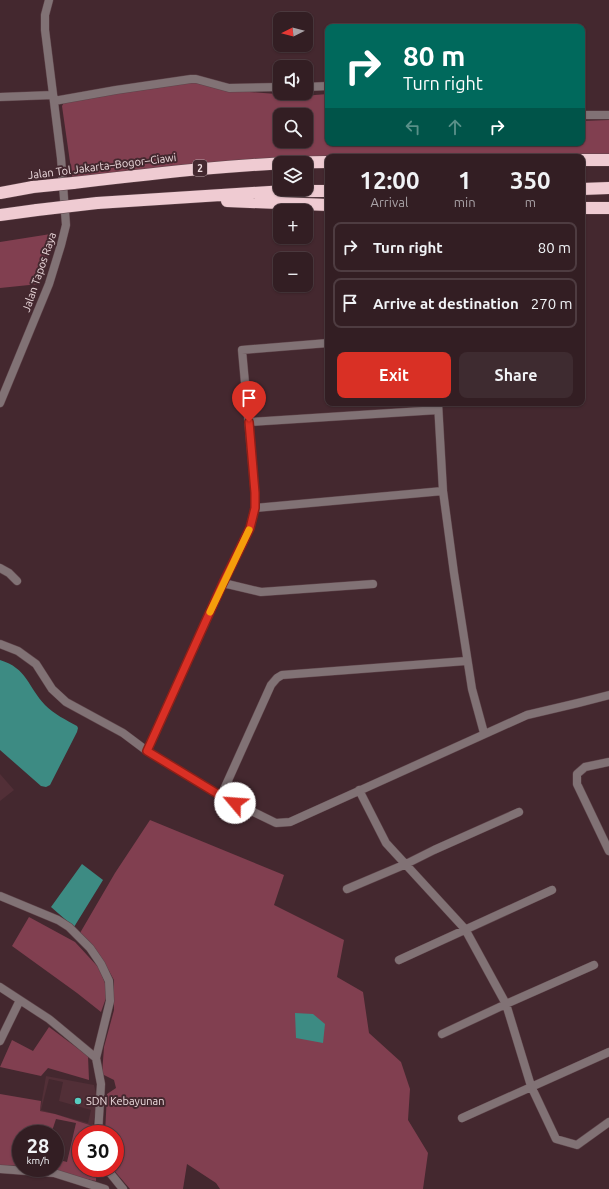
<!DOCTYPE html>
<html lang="en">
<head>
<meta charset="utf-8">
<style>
  body { margin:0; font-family:Ubuntu,sans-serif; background:#3e2b30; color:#f1f3f6; height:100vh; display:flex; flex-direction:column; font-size:15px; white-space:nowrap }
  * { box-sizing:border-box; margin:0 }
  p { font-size:13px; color:#a9a2a6 }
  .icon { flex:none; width:22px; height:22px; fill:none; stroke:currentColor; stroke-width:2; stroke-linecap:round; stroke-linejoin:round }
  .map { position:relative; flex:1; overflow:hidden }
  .sheet { position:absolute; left:325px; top:154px; width:260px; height:252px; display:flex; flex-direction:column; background:#331e23; border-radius:8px; box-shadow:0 1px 3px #0004,0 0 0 1px #4e3c41 }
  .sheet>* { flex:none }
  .banner { position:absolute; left:325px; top:24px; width:260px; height:122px; border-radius:8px; box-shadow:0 1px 3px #0004,0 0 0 1px #4e3c41; background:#00695c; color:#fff; overflow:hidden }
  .needle { width:26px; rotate:264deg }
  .tools { position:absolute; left:273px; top:12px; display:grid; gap:8px }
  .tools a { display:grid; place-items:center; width:40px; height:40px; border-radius:8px; background:#331e23; box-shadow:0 1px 3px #0004,0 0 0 1px #4e3c41; font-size:20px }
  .speed { position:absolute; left:12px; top:1125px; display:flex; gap:8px; font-size:20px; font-weight:700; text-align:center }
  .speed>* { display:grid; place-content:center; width:52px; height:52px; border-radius:50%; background:#331e23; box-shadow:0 1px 3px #0004,0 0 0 1px #4e3c41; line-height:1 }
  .speed small { font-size:10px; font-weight:400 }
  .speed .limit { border:6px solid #d22; background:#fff; color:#111 }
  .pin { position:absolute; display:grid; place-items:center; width:34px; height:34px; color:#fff; margin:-41px -17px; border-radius:50% 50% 50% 0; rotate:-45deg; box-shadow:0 0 4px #0007 }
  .pin .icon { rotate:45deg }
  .me { position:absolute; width:44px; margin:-22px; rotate:297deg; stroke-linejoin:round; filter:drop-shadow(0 0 3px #0008) }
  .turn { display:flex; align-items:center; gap:14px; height:84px; padding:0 12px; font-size:18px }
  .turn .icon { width:52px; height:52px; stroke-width:2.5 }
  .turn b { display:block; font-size:28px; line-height:34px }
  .lanes { display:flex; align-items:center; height:38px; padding:0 12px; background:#0003; justify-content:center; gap:20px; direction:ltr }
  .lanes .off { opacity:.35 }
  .eta { display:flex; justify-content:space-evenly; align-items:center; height:68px; text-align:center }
  .eta b { font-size:24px; font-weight:600; line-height:28px }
  .primary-button { display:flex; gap:8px; margin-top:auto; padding:8px 12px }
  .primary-button a { flex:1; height:46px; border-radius:8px; background:#d93025; color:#fff; font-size:16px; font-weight:600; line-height:46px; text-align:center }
  .primary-button a+a { background:#3e2b30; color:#f1f3f6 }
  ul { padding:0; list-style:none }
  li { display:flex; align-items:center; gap:12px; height:50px; margin:0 8px 6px; padding:0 4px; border:2px solid #4e3c41; border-radius:8px }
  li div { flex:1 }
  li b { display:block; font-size:15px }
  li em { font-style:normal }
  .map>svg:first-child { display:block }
</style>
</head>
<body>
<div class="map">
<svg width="609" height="1189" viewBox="0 0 609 1189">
  <rect width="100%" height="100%" fill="#44282f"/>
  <path fill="#522f37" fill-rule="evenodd" d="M0,774L14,790L0,801Z
    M46,1076L94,1085L97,1098L93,1126L55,1114L40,1111ZM49,1079L63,1082L59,1101L91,1110L88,1123L41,1110Z"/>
  <path fill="#813f50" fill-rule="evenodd" d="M191,80L225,90L302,96L328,94V143H582V121L609,120V160L582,157H328L73,183L62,106L65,101ZM280,115H306V141H280Z
    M57,233L39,284L0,288V242Z
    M150,820L284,875L274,905L344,940L337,977L363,992L369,1033L401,1062L410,1089L408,1120L428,1153L423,1189H220L216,1183L187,1164L183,1189H130L112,1168H115V1134H105L107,1094L116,1088L114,1080L102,1074L104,1047L114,1010V980L101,957L80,933L115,873Z
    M29,917L75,942L99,968L105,983L106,998L101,1012L77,993L12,946Z
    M49,1027L88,1056L89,1080L48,1068L41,1076L0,1067L12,1040L33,1051Z
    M0,1094L41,1101L40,1111L55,1114L93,1126L94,1134H81V1168H96V1181L35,1168H55V1159L67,1162L76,1123L56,1119L51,1134H21V1166L0,1165Z"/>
  <path fill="#3d8b83" d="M0,660C27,668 28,687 45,705C54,714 66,720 77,726L78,728L77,732L50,785L46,787L41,786L0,750Z
    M82,864L103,880L74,927L51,907Z
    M295,1013L313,1014L325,1024L323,1043L296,1038Z"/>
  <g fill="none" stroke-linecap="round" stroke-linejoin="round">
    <g stroke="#5f454b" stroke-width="9">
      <path id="minor" d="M306,87L328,86
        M0,97L53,95
        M54,101L116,90L191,79H196L229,88L280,87
        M582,115H609
        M0,403L49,284L61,245L66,225L61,158L45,30V15L49,0
        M438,403L443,491L454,573L472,689L484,733
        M249,422L438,410
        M255,508L443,491
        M0,568L9,573L17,581
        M223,583L261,592L373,584
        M0,644L18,651L36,664L52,689L66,702L123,733L147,751L221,796L276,823L290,822L527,715L578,703L609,695
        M147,751L223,583L250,528L255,508V493L242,350L328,343
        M609,762L585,767L577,774V784L609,851
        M359,790L386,843L465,929L506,1004L531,1086L556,1139L577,1145L609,1122
        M221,796L271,685L277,678L282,675L466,661
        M347,889L406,864L434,850L519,812
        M0,896L58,920L69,927L90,948L101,964L109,981L110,1001L96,1058L101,1084L98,1134
        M399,960L552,890
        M0,987L49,1019L96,1058
        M442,1034L506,1004L594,965
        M0,1041L20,1000
        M462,1118L609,1052
        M106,1168L123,1189
        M0,1169L54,1173L105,1189"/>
    </g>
    <g stroke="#5f454b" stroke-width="13">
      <path id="motorway" d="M582,160H609
        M73,183C158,173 243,163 328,162
        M582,189L609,188
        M0,193L33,187
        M227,201L328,205
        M97,203L285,191H328
        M582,208H609
        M0,215L37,210"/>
    </g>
    <use href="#minor" stroke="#817275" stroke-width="8"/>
    <use href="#motorway" stroke="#efcbd2" stroke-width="12"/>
    <g stroke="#5f454b" stroke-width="13" stroke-linecap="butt">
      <path id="motorway-bridge" d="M33,187L73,183
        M37,210L97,203"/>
    </g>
    <use href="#motorway-bridge" stroke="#efcbd2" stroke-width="12"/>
  </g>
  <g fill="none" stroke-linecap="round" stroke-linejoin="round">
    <g stroke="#8d1f18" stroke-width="10">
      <path id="route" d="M235,803L221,796L147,751L223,583L250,528L255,508V493L249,422"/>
    </g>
    <use href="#route" stroke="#d93025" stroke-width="7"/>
    <path stroke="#f59e0b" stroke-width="7" d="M210,612L249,530"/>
  </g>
  <circle fill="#57cec1" stroke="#44282f" stroke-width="1.5" cx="78" cy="1101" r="4"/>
  <g text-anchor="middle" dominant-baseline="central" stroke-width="4" stroke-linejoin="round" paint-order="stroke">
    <rect fill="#44282f" stroke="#baa5aa" stroke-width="1" x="193" y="160" width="14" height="16" rx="3"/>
    <g font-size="10" font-weight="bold" fill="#eddbde">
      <text x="200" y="168">2</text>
    </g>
    <g font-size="11" fill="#eddbde" stroke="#44282f">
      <text transform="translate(102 166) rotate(-7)">Jalan Tol Jakarta–Bogor–Ciawi</text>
      <text transform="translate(39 272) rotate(-71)">Jalan Tapos Raya</text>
    </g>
    <g font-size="11" fill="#eddbde" stroke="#44282f" text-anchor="start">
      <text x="86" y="1101">SDN Kebayunan</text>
    </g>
  </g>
</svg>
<div class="tools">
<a><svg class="needle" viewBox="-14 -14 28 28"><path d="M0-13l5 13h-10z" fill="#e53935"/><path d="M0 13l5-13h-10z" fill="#a9a2a6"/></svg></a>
<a><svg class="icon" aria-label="sound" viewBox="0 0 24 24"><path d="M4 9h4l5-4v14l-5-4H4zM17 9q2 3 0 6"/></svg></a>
<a><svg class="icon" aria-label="search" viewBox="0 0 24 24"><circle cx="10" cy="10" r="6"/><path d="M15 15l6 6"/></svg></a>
<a><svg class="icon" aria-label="layers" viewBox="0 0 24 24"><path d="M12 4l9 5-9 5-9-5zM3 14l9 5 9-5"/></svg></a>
<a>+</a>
<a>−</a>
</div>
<div class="speed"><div>28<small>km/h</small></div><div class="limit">30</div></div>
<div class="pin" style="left:249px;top:422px;background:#d93025"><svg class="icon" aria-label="arrive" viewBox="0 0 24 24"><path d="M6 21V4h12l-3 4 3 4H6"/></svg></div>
<svg class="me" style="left:235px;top:803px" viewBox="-20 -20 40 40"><circle r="19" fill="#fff"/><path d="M0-13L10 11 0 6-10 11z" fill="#d93025"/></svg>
<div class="banner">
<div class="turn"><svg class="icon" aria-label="right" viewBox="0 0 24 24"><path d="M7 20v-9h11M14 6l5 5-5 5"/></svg><div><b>80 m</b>Turn right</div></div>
<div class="lanes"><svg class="icon off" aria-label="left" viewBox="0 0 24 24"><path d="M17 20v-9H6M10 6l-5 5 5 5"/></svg><svg class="icon off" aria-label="ahead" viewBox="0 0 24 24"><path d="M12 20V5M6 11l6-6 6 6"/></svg><svg class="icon" aria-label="right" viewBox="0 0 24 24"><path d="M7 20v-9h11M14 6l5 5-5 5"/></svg></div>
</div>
<section class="sheet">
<div class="eta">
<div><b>12:00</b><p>Arrival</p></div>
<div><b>1</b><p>min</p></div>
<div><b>350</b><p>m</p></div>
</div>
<ul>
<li><svg class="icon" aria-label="right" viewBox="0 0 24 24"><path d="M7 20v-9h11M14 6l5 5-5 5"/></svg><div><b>Turn right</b></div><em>80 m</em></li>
<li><svg class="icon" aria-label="arrive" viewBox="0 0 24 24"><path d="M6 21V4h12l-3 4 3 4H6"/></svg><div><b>Arrive at destination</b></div><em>270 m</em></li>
</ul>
<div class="primary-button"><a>Exit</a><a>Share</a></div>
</section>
</div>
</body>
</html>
